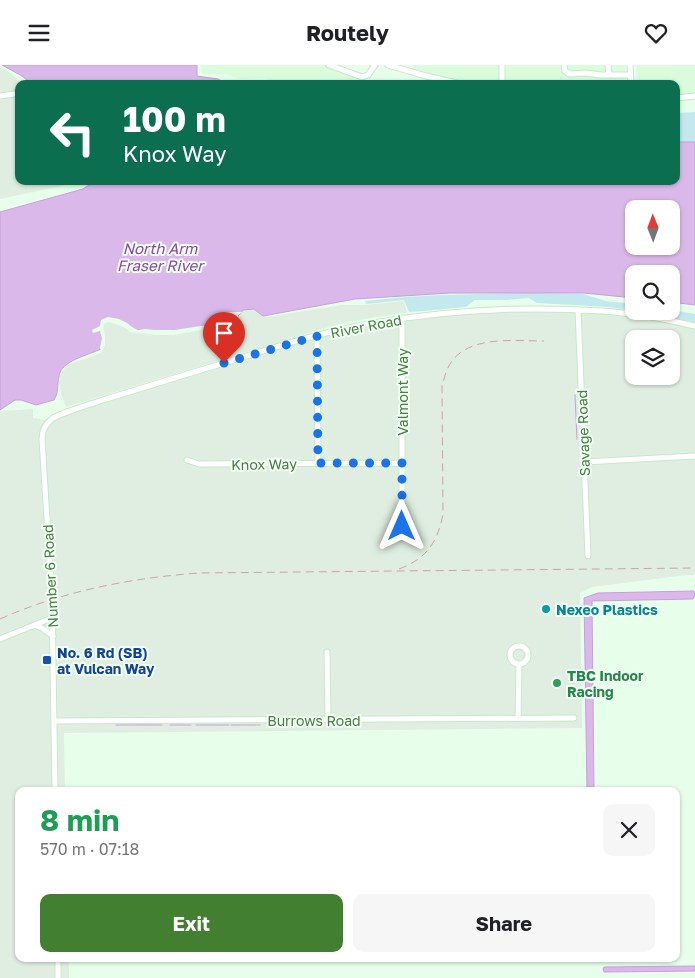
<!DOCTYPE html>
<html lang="en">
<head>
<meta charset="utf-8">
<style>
  body { margin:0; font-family:"Golos Text",sans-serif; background:#f6f6f6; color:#202124; height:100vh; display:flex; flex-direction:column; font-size:19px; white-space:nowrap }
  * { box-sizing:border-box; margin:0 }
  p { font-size:16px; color:#757577 }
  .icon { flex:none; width:28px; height:28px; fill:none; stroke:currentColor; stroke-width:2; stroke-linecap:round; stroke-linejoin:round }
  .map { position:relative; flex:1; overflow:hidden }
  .sheet { position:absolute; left:15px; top:722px; width:665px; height:175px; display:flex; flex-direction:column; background:#fff; border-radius:10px; box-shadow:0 1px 4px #0004 }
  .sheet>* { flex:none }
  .top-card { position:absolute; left:15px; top:15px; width:665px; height:105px; border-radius:10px; box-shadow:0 1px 4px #0004; background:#0b6e4f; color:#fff; overflow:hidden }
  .needle { width:32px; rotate:359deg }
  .controls { position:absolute; left:625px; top:135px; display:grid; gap:10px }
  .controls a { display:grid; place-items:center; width:55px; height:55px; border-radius:10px; background:#fff; box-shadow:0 1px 4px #0004; font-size:25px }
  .pin { position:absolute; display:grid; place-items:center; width:42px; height:42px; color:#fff; margin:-51px -21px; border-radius:50% 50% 50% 0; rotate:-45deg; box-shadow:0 0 5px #0007 }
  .pin .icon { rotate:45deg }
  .me { position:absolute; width:55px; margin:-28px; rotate:0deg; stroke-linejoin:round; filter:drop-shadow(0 0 4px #0008) }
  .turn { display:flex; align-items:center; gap:18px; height:105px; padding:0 25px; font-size:22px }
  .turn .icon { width:65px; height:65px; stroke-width:2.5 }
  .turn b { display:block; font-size:35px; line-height:42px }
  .round { display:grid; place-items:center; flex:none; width:52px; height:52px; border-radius:10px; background:#f6f6f6 }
  .head { display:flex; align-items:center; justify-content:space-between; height:85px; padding:0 25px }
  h1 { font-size:30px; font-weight:700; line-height:38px; color:#1e9e55 }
  .cta { display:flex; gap:10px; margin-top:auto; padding:10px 25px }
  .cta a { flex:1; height:58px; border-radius:10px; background:#437f31; color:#fff; font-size:20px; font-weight:700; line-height:58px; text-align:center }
  .cta a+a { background:#f6f6f6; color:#202124 }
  header { display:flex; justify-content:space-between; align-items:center; height:65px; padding:0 25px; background:#fff; font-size:22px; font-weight:700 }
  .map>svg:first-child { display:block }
</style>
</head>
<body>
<header><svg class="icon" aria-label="menu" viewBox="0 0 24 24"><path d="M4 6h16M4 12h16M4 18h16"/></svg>Routely<svg class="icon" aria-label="heart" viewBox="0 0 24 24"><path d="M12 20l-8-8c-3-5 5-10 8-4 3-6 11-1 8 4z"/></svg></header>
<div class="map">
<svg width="695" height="913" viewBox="0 0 695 913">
  <rect width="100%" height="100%" fill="#e7feea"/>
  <path fill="#dafcdd" d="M201,0H323L358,14L355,19H274L267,14L263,13L242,14L233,12L226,9H202Z
    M413,0H499V19H474L443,12L416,5L413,3Z
    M506,0H625L626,19H506Z
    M636,0H695V28L676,29V19H637Z"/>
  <path fill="#e0eee1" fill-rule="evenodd" d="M0,3L4,4L9,7L23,19H19V116H85L0,134Z
    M404,236L407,248L376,252L339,259L66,342L61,329L59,319L60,310L67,300L101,288L105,281V272L103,259L109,257L122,261L131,267L153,270H174L201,265L221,266L231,262L238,255V250L243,245L254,244L263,251L267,252L341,240H364Z
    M510,244L602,246L695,261V510H686L592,522L580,528L582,663L64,668L65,726H19V894H69V913H0V346L33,344V353L40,354L48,356L58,350L317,271L402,253ZM634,274H671V311H634Z"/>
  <path fill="#c3e9ee" d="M695,47V77H676V48Z
    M524,228L583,229L606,236L634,239V246L609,242L537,238L529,233L506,235H475L466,242L424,246L409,247L404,235L366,239L365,236L405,232L444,230Z
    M671,245L695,249V258L635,246H671Z"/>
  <path fill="#dab9ea" stroke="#c99edd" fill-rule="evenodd" d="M2,0H197V11L218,14L227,19H32L22,11Z
    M676,77H695V240L671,237V209H634V233L584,228H450L355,234L263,251L254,244L243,245L234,256L230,260L154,267L133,264L115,255L102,258L104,272L101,284C88,290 61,296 59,311C57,320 59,327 54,335L36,340L21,335H15L0,345V147L83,124L95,116H676ZM634,144H671V181H634Z
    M694,526L695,531L693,534L592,536L594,726H587L584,533L598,528Z
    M695,901V906L604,907L603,904L604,902Z"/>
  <path fill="#e7feea" d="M223,247H242L238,250V254L233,259L226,262L176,267L153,268L135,266L117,259L109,257L103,259L105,272V277L101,286L100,283L102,273L100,266L93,268L92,265L100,261L101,255L108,252L119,254L127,258L132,262L138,265L145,264L154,265H174L201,261L219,260L229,259L237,251H223Z"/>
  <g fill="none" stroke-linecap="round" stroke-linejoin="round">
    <path stroke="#c99edd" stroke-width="1" d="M575,330L577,374
      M116,660H162
      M170,660H191
      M196,660H229
      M231,660H260"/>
    <g stroke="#c6e9c6" stroke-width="7">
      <path id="minor" d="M329,0L362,12L368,10L375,0
        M388,0L426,11L461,19
        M564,0L565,6L570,9L585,8L601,10H630
        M608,0L609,10
        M630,0L631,19
        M502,19V0
        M0,31L14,29
        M676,33L695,31
        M578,245L588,491
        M402,253V461
        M317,271L318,398
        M187,395L199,399L402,398
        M584,397L695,391
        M34,560L42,563L53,571
        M0,574L52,553
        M510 590a9 9 0 1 1 18 0a9 9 0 1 1-18 0Z
        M327,587L328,655
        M518,653L519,599
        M54,656L574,653
        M55,726L52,535L42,374C42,365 45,359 53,353C69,345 88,340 106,334C138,324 171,314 204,304C258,288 312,269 368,259C444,245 524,241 602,246C633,248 665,254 695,261
        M58,894V913"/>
    </g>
    <use href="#minor" stroke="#fff" stroke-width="5"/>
    <path stroke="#caa5a3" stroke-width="1" stroke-dasharray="8 5" stroke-linecap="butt" d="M399,504C426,494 438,477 443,449L442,320C444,315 445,309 447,305C462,269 512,276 544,276
      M0,554C63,526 131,513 199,508L695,503"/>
  </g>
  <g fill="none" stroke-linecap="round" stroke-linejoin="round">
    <path stroke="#1a73e8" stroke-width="9" stroke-dasharray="0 16.2" d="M224,298L317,271L318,398H402V461"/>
  </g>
  <circle fill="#0f9aa8" stroke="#effff1" stroke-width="2" cx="546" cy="544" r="5"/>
  <rect fill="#1a4fb4" stroke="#effff1" stroke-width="2" x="42" y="590" width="10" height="10" rx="2.5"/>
  <circle fill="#2e9e5b" stroke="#effff1" stroke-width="2" cx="557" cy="618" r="5"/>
  <g text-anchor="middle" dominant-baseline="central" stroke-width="4" stroke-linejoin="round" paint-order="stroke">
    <g font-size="14" fill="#4e7b48" stroke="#effff1">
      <text transform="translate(366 261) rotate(-11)">River Road</text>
      <text transform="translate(402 327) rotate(-90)">Valmont Way</text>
      <text transform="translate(583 368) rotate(-92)">Savage Road</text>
      <text transform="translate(264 399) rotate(-1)">Knox Way</text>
      <text transform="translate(50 511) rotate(-93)">Number 6 Road</text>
      <text x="314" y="655">Burrows Road</text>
    </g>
    <g font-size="14" font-weight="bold" fill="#0d838f" stroke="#effff1" text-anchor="start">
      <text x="556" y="544">Nexeo Plastics</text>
    </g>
    <g font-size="14" font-weight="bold" fill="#164399" stroke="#effff1" text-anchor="start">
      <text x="57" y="587">No. 6 Rd (SB)<tspan x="57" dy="16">at Vulcan Way</tspan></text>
    </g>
    <g font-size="14" font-weight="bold" fill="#27864d" stroke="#effff1" text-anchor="start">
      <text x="567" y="610">TBC Indoor<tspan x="567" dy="16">Racing</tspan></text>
    </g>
    <g font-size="15" font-style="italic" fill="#8a47a7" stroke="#effff1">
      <text x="160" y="183">North Arm<tspan x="160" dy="17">Fraser River</tspan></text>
    </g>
  </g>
</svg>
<div class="controls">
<a><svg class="needle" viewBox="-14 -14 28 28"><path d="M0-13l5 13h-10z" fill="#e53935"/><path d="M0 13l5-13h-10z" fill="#757577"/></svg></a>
<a><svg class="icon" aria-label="search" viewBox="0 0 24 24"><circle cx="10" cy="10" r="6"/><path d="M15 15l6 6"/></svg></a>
<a><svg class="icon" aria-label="layers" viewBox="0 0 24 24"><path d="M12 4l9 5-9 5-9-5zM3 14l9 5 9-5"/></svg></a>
</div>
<div class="pin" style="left:224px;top:298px;background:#d93025"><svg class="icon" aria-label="arrive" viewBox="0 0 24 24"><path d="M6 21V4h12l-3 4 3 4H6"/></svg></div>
<svg class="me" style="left:402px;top:461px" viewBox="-20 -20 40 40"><path d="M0-17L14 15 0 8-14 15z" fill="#1a73e8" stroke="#fff" stroke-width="4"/></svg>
<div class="top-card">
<div class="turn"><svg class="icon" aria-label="left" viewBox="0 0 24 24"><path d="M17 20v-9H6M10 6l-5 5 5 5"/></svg><div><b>100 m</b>Knox Way</div></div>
</div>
<section class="sheet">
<div class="head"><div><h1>8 min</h1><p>570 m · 07:18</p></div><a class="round"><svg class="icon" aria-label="close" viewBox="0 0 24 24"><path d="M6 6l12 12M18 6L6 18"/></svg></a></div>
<div class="cta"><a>Exit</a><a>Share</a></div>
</section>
</div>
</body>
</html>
